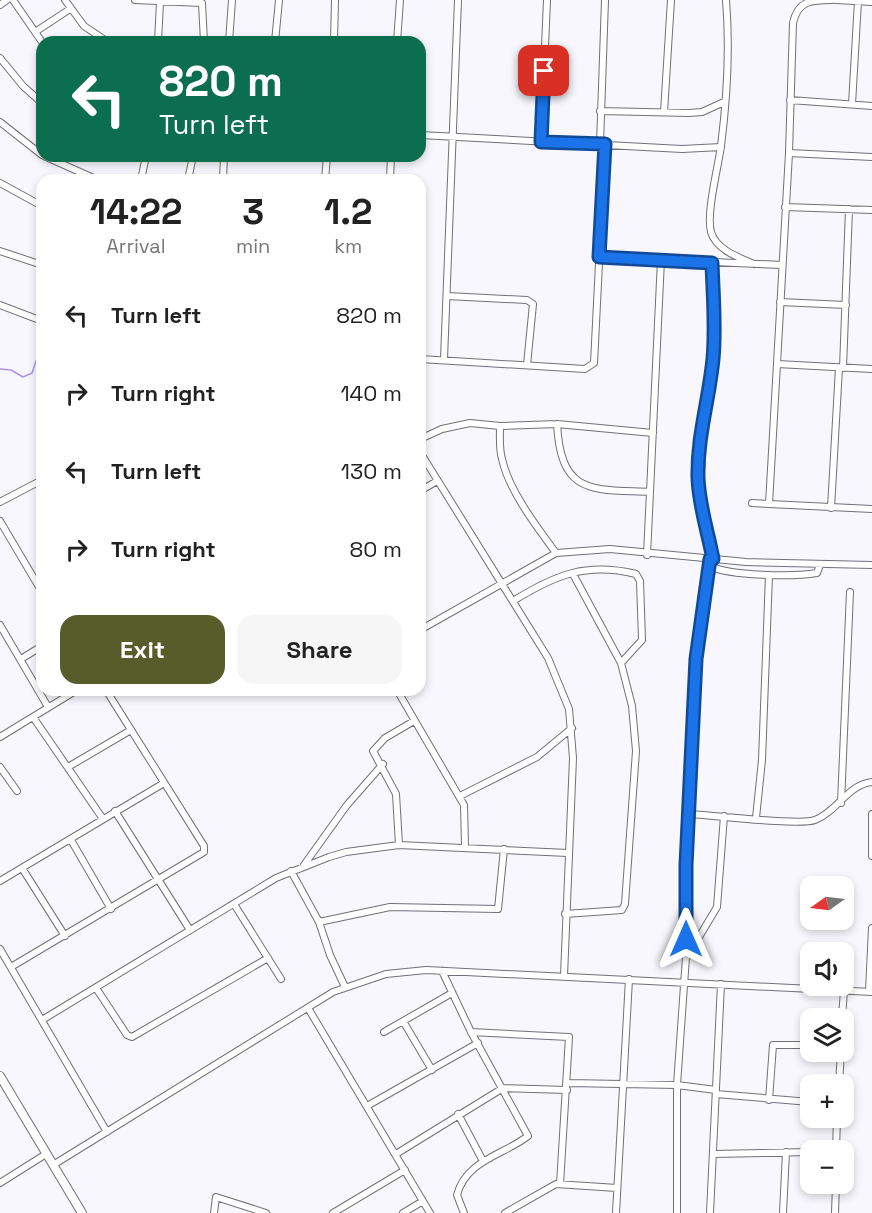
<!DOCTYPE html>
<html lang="en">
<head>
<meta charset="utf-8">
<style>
  body { margin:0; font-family:"Space Grotesk",sans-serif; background:#f6f6f6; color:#222; height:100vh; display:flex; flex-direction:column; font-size:22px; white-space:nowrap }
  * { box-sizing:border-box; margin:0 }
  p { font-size:20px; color:#767676 }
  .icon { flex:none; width:33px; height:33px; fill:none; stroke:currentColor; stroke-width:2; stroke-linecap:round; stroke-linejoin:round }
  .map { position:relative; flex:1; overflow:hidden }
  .side { position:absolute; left:36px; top:174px; width:390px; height:522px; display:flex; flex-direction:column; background:#fff; border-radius:18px; box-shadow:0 3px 9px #0003 }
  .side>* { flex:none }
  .hud { position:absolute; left:36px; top:36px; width:390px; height:126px; border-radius:18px; box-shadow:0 3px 9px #0003; background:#0b6e4f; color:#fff; overflow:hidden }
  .needle { width:39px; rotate:256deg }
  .controls { position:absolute; left:800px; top:876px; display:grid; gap:12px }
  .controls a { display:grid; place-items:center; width:54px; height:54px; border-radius:12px; background:#fff; box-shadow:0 3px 9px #0003; font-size:30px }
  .pin { position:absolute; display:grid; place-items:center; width:51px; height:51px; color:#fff; margin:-26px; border-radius:12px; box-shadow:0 3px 9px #0006 }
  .me { position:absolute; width:66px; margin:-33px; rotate:0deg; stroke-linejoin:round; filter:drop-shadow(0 0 4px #0008) }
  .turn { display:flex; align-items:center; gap:21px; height:126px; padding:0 24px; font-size:27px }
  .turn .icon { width:78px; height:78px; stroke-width:2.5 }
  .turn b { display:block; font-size:42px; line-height:51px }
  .eta { display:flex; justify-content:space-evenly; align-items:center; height:102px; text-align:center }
  .eta b { font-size:36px; font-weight:600; line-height:42px }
  .cta { display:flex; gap:12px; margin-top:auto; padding:12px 24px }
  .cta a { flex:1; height:69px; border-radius:18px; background:#565c2a; color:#fff; font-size:24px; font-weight:600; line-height:69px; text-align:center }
  .cta a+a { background:#f6f6f6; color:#222 }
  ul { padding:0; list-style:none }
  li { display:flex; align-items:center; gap:18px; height:78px; padding:0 24px }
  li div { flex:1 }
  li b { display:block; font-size:22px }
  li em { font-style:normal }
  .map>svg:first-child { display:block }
</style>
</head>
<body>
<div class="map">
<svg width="872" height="1213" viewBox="0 0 872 1213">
  <rect width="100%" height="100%" fill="#f8f7fd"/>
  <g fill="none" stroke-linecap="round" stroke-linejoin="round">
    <path stroke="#ab93ec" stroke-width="1.5" d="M0,369L11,370L23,377L32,373L42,344"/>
    <g stroke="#717076" stroke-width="8">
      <path id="minor" d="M13,0L42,42
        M65,0L84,26L108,42
        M135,0L202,3L204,42
        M726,0C730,48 727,99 721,146C718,168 706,213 711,232C716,250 740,258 754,264
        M832,0C812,0 798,0 793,23L789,153L769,504L872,509
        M836,0L872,2
        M0,5L7,0
        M35,32L70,9
        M158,42L160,2
        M229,42L232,0
        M275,42L279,0
        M334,42L335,0
        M397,42L400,0
        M0,58L23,86L42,103
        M790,100L872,106
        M852,104L858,1
        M600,111L689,113L702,112L724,102
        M664,112L671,0
        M0,122L42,155
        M420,135L682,149L721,147
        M541,142L547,0
        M600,144L605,0
        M789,153L872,157
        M44,156L98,180
        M141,180L146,156
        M188,180L193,156
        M223,180L224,156
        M325,180L327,156
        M390,180L391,156
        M0,183L42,206
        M785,207L872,210
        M0,251L42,265
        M599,257L782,265
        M712,263C713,298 716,333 712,369C707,406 697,440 698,478C699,506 708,532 713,559
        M447,296L527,300L533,304L527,365
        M780,302L846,305
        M0,305L42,321
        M420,359L585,369L594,363L605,144
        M444,359L458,0
        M777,364L872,369
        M843,368L849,209
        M557,424C561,496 592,489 650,492
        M500,426C500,437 499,449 502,459C509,491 537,527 556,553
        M420,439L442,429L470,423L500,426L557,424L653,433
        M420,452L548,658L569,709L573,758L564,976
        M420,491L437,481
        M0,502L42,480
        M752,503L769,504
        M831,508L839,368
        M0,521L42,592
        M647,555L661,260
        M709,566C731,576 792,577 817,573L820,565
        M513,601C555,575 586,562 636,574L640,581L642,640L621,663
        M0,625L48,707
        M420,630L556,553L610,549L746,562L872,565
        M21,659L42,646
        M397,690L464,805L465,846
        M33,717L103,819
        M0,737L77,690
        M0,767L17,791
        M68,767L131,730
        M460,796L537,757L572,728
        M841,803L850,592
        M115,811L190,930
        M689,814C711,815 800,826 815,820C838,811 847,785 872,782
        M872,814V856
        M756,818L762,760L769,575
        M71,840L111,909
        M399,845L396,794L373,751L385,738L414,721
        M304,865L347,805L383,764
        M22,868L65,936
        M291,871L319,922L330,955L345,987
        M0,881L164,783
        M234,904L281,979
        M565,914L622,910L625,904L636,751L632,706L621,663L573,574
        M319,922L390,907L498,909L504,849
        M0,949L107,1132
        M687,957L717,907L724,816
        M11,967L204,852V846L106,690
        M442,971L471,1032L528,1136C504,1155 466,1160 457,1195L464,1213
        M96,988L127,1035L132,1037L268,958
        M869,991L872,928
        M308,1008L430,1213
        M842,1018L844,990
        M42,1020L276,878L329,857L346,852L399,845L568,853
        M403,1021L432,1070
        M384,1032L452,993
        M471,1032L569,1037L560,1184
        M568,1083L677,1085L716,1090
        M839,1084L841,1052
        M716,1094L810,1102
        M769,1100L773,1045H810
        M367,1106L478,1043
        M458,1114L483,1161
        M836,1150L837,1118
        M396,1154L503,1088L567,1090
        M713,1154L810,1152
        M53,1165L333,992L386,974L426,970L872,992
        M0,1183L46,1154
        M214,1213L216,1197L266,1213
        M333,1213L405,1170
        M403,1213L423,1201
        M505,1213L556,1184L617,1188
        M616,1213L629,979
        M677,1213V1085L686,957V865L693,726L699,624L710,559
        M710,1213L721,984
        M783,1213L786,1152
        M835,1213L836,1184"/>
    </g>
    <g stroke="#717076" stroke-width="10">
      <path id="tertiary" d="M0,1076L82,1213"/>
    </g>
    <use href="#minor" stroke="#fff" stroke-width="6"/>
    <use href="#tertiary" stroke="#fff" stroke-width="8"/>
  </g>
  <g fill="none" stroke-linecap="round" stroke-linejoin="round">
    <g stroke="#114b97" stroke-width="15">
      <path id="route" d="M544,71L541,142L605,144L599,257L712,263C713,295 716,327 713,359C709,400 697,437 698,478C699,506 708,532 713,559H710L696,659L686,865V939"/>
    </g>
    <use href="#route" stroke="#1a73e8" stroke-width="10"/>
  </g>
</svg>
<div class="controls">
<a><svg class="needle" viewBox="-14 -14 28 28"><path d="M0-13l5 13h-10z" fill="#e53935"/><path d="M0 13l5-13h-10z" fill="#767676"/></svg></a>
<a><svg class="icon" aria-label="sound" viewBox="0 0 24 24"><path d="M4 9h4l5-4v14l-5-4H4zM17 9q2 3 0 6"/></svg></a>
<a><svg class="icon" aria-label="layers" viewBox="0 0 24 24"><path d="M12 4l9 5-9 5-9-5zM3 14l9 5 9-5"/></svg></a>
<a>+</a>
<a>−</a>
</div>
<div class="pin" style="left:544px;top:71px;background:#d93025"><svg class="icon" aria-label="arrive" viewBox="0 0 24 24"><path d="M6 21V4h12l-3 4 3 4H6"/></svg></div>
<svg class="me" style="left:686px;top:939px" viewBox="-20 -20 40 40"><path d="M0-17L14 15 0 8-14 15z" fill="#1a73e8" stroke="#fff" stroke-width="4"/></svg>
<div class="hud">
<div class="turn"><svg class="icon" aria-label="left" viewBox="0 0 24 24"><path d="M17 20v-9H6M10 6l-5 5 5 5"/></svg><div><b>820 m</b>Turn left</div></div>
</div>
<section class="side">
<div class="eta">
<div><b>14:22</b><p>Arrival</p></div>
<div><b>3</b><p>min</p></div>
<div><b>1.2</b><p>km</p></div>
</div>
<ul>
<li><svg class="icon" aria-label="left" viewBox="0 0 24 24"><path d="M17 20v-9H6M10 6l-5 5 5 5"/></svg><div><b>Turn left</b></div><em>820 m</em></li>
<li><svg class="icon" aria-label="right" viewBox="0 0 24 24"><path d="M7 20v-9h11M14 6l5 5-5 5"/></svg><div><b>Turn right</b></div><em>140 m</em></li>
<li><svg class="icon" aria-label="left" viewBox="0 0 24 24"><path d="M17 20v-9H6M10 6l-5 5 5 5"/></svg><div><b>Turn left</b></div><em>130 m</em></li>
<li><svg class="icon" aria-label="right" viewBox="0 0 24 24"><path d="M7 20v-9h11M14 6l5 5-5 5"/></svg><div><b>Turn right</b></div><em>80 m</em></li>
</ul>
<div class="cta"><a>Exit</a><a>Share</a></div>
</section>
</div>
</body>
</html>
